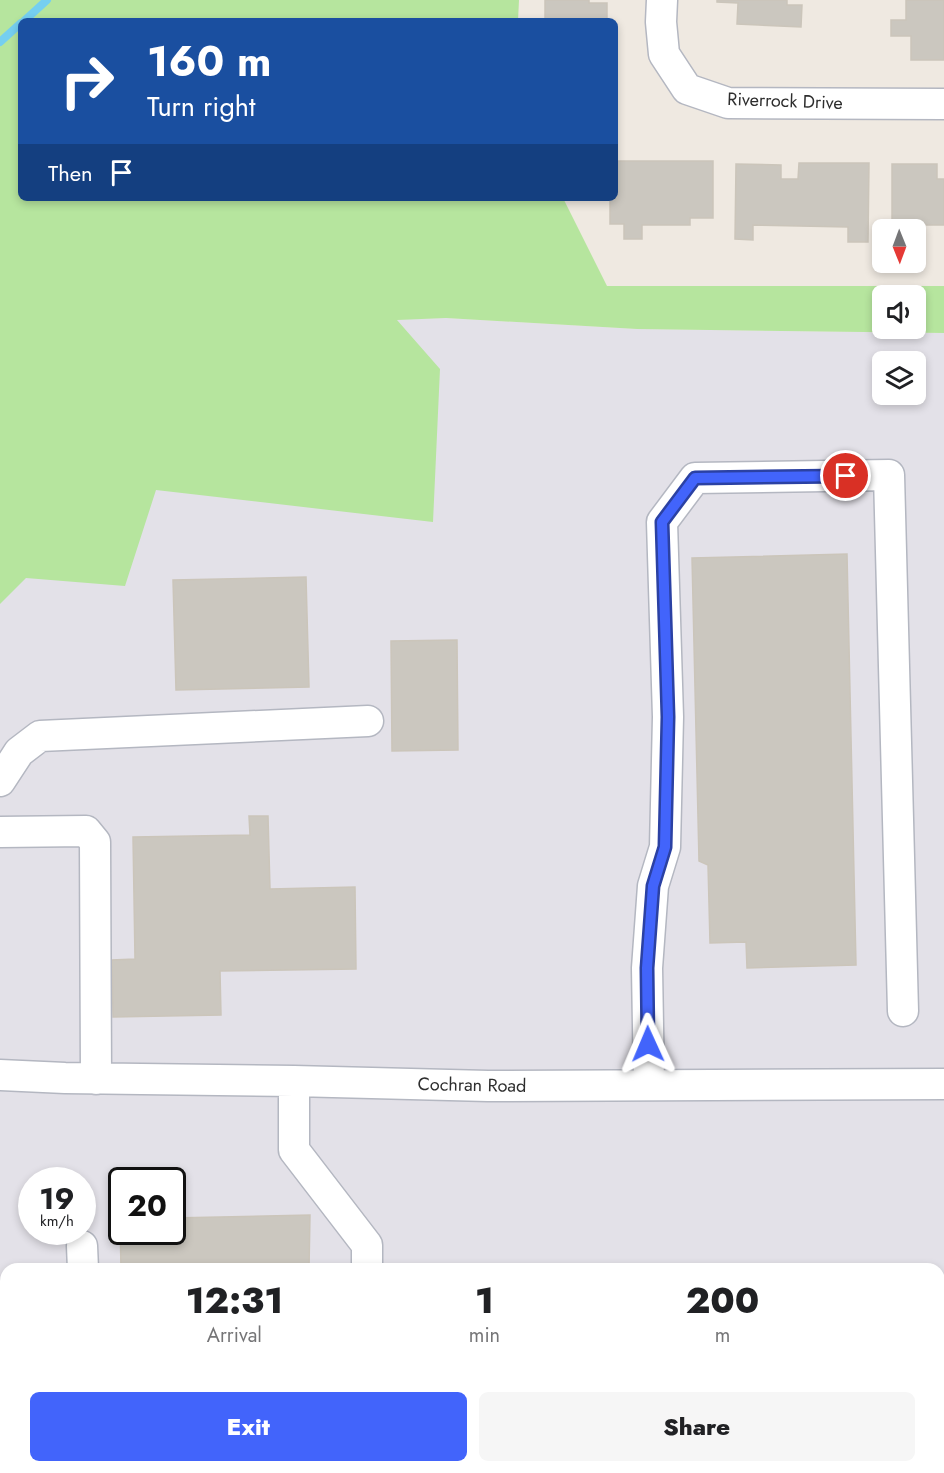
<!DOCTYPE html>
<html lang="en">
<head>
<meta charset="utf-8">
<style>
  body { margin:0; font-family:Jost,sans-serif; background:#f6f6f6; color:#202124; height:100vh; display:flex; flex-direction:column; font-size:22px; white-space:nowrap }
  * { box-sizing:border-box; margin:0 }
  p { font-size:20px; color:#757577 }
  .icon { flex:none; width:33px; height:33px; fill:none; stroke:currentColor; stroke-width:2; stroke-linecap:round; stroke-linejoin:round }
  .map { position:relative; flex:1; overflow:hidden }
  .panel { position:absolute; left:0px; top:1263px; width:945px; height:210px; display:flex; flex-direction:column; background:#fff; border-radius:18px 18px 0 0; box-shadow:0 3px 9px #0003 }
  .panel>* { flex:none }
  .hud { position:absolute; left:18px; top:18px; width:600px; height:183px; border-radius:9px; box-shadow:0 3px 9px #0003; background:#1a4fa0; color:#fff; overflow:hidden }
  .needle { width:39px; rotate:179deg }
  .buttons { position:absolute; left:872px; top:219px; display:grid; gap:12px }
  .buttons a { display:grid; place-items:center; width:54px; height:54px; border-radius:9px; background:#fff; box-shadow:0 3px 9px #0003; font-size:30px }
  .speed { position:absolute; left:18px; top:1167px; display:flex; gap:12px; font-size:30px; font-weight:700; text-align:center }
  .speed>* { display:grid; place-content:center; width:78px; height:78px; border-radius:50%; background:#fff; box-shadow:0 3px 9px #0003; line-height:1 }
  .speed small { font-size:15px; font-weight:400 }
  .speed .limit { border:3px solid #111; border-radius:9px; background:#fff; color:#111 }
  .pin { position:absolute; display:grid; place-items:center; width:51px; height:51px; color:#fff; margin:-26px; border:3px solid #fff; border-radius:50%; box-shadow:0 2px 6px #0007 }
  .me { position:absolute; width:66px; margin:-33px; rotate:359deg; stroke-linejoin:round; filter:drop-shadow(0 0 4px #0008) }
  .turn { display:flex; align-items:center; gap:21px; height:126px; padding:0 30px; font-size:27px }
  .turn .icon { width:78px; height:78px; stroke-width:2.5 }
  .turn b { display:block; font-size:42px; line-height:51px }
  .then { display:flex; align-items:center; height:57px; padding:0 30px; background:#0003; gap:12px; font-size:22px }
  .eta { display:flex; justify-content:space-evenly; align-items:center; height:102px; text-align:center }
  .eta b { font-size:36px; font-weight:800; line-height:42px }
  .button { display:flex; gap:12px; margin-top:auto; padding:12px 30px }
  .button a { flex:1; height:69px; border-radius:9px; background:#4264fb; color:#fff; font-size:24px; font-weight:800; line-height:69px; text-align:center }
  .button a+a { background:#f6f6f6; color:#202124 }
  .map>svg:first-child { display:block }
</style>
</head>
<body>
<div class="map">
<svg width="944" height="1473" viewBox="0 0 944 1473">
  <rect width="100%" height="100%" fill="#efe9e1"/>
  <path fill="#e3e1e8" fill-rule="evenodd" d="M446,318L637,329L944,333V1473H0V330ZM882,362H915V394H882ZM32,1180H82V1232H32ZM122,1180H172V1232H122ZM6,1269H939V1467H6Z"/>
  <path fill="#b6e59e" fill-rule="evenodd" d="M0,0H519L518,21H21V198H563L607,286H944V333L637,329L446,318L397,320L440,369L433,522L156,490L125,586L26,578L0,604ZM882,296H915V328H882Z"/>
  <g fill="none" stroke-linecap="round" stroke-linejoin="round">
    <path stroke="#75cff0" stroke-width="8" d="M24,21L47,0
      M0,42L21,23"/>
  </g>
  <path fill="#cbc7bf" stroke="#cbc5ba" stroke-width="1.5" d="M545,0H589V3H607V21H545Z
    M717,0H787V5H802L801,27L737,24L738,3L717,2Z
    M906,0H944V60H911V36H891V20H906Z
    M615,161H713V218H690V225H642V239H624V224H610V198H615Z
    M799,163H869L868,242H848V227L753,225V240L735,239L736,164L781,165V179H798Z
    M892,164H937V179H944V225H909V230H892Z
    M847,554L856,965L747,968L746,942L710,943L708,865L699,861L692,558Z
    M306,577L309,687L176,690L173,580Z
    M457,640L458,750L392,751L391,641Z
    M249,816H268L270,889L355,887L356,969L220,971L221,1015L113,1017L112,960L135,959L133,837L250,835Z
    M310,1215L309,1269H121L120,1219L122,1232H172V1218Z
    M109,1467H377V1473H109Z"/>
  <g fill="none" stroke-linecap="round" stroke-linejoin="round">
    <g stroke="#b4b7c1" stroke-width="33">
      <path id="minor" d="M662,0L661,22L664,54L687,89L728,103L944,104
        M0,781L19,752L40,736L368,721
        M0,832L86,831L95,842L96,1079
        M0,1075L65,1078L294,1081L488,1086L944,1084
        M294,1081V1150L367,1245V1269
        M649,1085L647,968L653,886L665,847L668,717L662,522L695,478L889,475L903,1011
        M82,1246L83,1269
        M0,1386H6
        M939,1438L944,1437
        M715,1467V1473
        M839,1467V1473
        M593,1473L594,1467"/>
    </g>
    <use href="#minor" stroke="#fff" stroke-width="30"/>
  </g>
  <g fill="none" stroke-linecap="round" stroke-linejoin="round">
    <g stroke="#2b41a3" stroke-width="15">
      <path id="route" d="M648,1044L647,968L653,886L665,847L668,717L662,522L695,478L846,476"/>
    </g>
    <use href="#route" stroke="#4264fb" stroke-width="10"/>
  </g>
  <g text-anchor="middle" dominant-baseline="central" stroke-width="5" stroke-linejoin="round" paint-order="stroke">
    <g font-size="18" fill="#2e2e2e" stroke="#fff">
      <text transform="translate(785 101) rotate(2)">Riverrock Drive</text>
      <text transform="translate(472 1085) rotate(1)">Cochran Road</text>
    </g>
  </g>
</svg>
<div class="buttons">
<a><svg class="needle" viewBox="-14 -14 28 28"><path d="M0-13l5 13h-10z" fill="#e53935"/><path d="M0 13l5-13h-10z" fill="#757577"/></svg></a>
<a><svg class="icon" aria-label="sound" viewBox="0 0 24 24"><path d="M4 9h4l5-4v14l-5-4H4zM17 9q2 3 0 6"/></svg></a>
<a><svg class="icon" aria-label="layers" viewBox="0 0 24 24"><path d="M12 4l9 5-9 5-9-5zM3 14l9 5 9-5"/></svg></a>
</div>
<div class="speed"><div>19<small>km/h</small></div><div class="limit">20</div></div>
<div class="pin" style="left:846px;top:476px;background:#d93025"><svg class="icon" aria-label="arrive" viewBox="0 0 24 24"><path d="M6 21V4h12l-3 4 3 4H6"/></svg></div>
<svg class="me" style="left:648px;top:1044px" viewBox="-20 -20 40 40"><path d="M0-17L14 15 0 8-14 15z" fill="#4264fb" stroke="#fff" stroke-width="4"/></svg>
<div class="hud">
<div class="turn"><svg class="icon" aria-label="right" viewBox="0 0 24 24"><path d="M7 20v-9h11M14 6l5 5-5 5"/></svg><div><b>160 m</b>Turn right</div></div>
<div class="then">Then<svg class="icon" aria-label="arrive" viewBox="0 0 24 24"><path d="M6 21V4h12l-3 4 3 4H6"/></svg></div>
</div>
<section class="panel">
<div class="eta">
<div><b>12:31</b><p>Arrival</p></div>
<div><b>1</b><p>min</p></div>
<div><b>200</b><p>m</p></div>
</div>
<div class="button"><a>Exit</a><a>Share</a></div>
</section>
</div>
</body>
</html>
